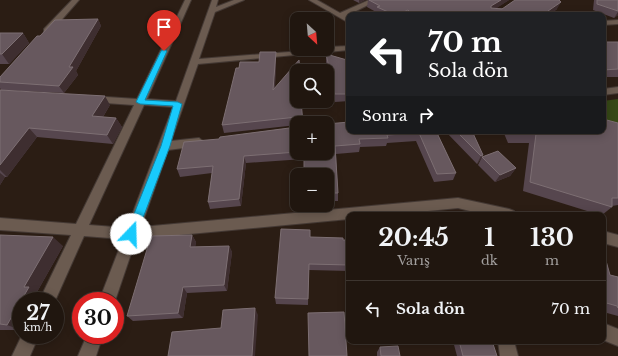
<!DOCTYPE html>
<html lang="tr">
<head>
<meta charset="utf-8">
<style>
  body { margin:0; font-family:"Libre Baskerville",serif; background:#281f18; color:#f1f3f6; height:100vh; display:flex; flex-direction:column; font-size:15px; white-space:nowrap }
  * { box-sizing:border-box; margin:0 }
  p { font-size:13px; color:#a29f9e }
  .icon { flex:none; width:22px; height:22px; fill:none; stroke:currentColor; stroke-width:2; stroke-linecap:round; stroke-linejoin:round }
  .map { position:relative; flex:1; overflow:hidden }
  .sheet { position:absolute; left:346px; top:212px; width:260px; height:132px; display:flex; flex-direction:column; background:#20160f; border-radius:8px; box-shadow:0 2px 10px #0003,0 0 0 1px #3d352f }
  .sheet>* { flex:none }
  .top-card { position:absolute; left:346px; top:12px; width:260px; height:122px; border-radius:8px; box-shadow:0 2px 10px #0003,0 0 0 1px #3d352f; background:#202124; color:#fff; overflow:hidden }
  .needle { width:26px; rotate:154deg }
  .controls { position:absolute; left:290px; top:12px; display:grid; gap:8px }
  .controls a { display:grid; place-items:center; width:44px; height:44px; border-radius:8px; background:#20160f; box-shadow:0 2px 10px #0003,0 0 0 1px #3d352f; font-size:20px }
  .speed { position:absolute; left:12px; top:292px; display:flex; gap:8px; font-size:20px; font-weight:700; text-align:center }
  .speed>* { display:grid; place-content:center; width:52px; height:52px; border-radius:50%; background:#20160f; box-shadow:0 2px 10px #0003,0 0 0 1px #3d352f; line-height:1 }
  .speed small { font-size:10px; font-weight:400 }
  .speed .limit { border:6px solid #d22; background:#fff; color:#111 }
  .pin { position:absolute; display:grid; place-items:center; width:34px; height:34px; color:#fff; margin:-41px -17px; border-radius:50% 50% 50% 0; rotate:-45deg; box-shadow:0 0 4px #0007 }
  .pin .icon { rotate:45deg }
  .me { position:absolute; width:44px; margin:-22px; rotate:21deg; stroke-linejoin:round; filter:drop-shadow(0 0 3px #0008) }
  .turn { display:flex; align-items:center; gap:14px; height:84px; padding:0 16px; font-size:18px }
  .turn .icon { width:52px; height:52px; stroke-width:2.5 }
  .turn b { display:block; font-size:28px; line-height:34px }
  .then { display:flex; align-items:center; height:38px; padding:0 16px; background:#0003; gap:8px; font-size:15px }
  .eta { display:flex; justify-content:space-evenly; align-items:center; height:68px; text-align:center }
  .eta b { font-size:24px; font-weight:700; line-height:28px }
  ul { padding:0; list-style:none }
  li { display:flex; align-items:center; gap:12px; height:56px; padding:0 16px; border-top:1px solid #3d352f }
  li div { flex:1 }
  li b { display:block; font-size:15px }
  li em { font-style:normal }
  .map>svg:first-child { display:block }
</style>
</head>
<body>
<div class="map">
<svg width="618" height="356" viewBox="0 0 618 356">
  <rect width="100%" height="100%" fill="#2b1d14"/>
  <path fill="#364816" d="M618,99V123L603,119V101Z"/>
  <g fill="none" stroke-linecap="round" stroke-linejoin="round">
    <g stroke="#443934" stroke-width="2">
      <path id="minor" d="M72,0H79L50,33H44V29Z
        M185,0H191L147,99L176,101L212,0H218L216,7L234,0H244L215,12L199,59L327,49V47L349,46V50L198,64L171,141L199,138L204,142L199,146L168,150L141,227L458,198L509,209L514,211L516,215H486L458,208L388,215H349V219L136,239L115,301H99L123,239L84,236L55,301H39L71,235L0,230V218L76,224L134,105L91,102L86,99L91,96L137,99ZM144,105L173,107L127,228L89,225Z
        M309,0H317L340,13L369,0H378L346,16L349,18V23Z
        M618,20V24L603,25V21Z
        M618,87V93L603,95V89Z
        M603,231L618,235V247L603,243Z
        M603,323L618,329V346L603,340Z
        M22,335H39L30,356H12Z
        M87,335H103L96,356H78Z
        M498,341H514L518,356H500Z"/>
    </g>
    <use href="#minor" fill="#6b5b50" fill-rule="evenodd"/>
  </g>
  <path fill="#56464e" d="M353,0H365L359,3Z
    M368,0H509L496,8L557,9L551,14L553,15H377L376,14V12L367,7Z
    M594,0H618V15L614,18L593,10Z
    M98,19L101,26L76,71L78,75L64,93L1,90L0,88V77L40,36Z
    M0,33H23L29,43L9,64H0Z
    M603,42H618V77H603Z
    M276,52V59L275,88L297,71L303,123H297V125L224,133L222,125L239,68L259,62Z
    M326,54L346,60V54H349V101L335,102L326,62Z
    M0,90L110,105L103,117L116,118L122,127L113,144L37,137L7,177H5L0,185Z
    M618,123V205L612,206V207L602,215H600L523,191L529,143H508L503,131H603Z
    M327,124L436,131L456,173L453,180L434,182L416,141L387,143L386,146L360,147L359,152L336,154L338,193V201H327V175L304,159L246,163L241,206L210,209L208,202L212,173L180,177L177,169L219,139L297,127V153H327Z
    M445,131H472L483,155L478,163L477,164Z
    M482,157L516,168L510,176L495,182L478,165Z
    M0,235L63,246L37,292L40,294L37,301H21V330H0Z
    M192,235L196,242L195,247L229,246L232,252L227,291L187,293L183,318L133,321L127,316Z
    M310,237L343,240H349V271L309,270L308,305L276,304L275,298Z
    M603,250L610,275L618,277V316L607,313V311L603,310Z
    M453,341H492L497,356H457Z
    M380,347L400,356H377V352Z"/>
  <path fill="#3e2e30" d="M359,0H365L359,3Z
    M501,0H509L488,14L491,6Z
    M561,2L557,9L549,15L548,11Z
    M408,10L407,15H397Z
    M618,12V15L614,18Z
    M98,19L101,26L76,71L78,75L64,93L59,86L69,67Z
    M23,33L29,43L9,64L2,54Z
    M276,52V59L274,98L273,90Z
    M105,96L110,105L98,125L92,116Z
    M116,118L122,127L113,144L107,135Z
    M29,128L37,137L7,177L0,170V165Z
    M483,155L478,163L477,164L481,156Z
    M244,156L246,163L241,206L239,199Z
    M516,168L510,176L495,182L500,175Z
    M0,173L5,177L0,185Z
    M192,235L196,242L194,254L190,247Z
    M53,237L63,246L37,292L40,294L37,301H21V330L7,325L24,287Z
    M229,246L232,252L227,291L224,285Z
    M183,287L187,293L183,318L178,313Z
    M255,308L258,315L255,356H252Z"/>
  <path fill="#67585e" stroke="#7d6f73" d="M369,0H501L491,6V8L502,9L515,0H559L561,2L548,11L553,15H415L411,13L408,10L397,15H395L377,7L380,6Z
    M597,0H618V11L597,4Z
    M98,19L69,67H73L59,86L0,82V77L37,36H40L55,20Z
    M0,33H23L2,54H0Z
    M603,42H618V69L603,70Z
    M260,52H276L273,90L299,60L300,71H297V101H301L303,123H298V118L297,117L222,125L236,68H239L240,62H259Z
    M326,54L347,60L346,54H349V94H335Z
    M0,90L105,96L92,116L116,118L107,135L29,128L0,165Z
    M603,119L618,123V198H612V207L530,182L536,134H514L513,131H603Z
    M349,122V131H436L456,173L437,174L419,133L387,135L388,138L359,139L360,144L335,146L338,193H327V175H304V153H327V124Z
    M297,127V152L244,156L239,199L208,202L213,166L177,169L184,142L219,139L220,137Z
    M456,131H472L483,155L481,156Z
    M498,151L516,168L500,175L482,157Z
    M281,229L310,230V237L343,238V240H349V265L309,264L308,299L275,298Z
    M0,235L53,237L24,287H29L7,325L0,324Z
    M192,235L190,247L229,246L224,285L183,287L178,313L127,316L151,236Z
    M603,250L610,275L618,277V308L617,306L603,302Z
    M255,308L252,356H168L172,332L221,328L223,310Z
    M344,312L347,356H309L308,313Z
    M459,341H492L497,356H463Z
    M398,346L400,356H381L380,347Z"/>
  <path fill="#18cafc" stroke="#1083a4" d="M164,49L167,51L145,100L178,102L182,104L170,146L137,234L135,237L131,238L128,237L126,234L161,146L173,106L140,104L136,102L161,51Z"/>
</svg>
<div class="controls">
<a><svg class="needle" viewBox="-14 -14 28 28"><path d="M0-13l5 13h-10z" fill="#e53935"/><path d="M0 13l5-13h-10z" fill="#a29f9e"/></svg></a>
<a><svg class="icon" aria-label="search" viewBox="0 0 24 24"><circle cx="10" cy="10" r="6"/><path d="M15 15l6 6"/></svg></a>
<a>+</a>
<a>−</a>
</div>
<div class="speed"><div>27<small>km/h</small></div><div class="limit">30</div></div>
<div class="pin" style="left:164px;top:51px;background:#d93025"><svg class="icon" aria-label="arrive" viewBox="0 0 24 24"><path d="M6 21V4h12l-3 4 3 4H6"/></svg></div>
<svg class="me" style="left:131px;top:234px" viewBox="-20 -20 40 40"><circle r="19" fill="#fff"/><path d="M0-13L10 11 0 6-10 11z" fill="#18cafc"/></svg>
<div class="top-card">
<div class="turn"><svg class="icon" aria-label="left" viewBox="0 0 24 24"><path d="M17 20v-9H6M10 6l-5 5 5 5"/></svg><div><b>70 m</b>Sola dön</div></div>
<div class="then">Sonra<svg class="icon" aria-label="right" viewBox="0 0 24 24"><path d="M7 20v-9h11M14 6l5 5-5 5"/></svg></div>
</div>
<section class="sheet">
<div class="eta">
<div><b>20:45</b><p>Varış</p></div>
<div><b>1</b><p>dk</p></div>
<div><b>130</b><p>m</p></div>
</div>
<ul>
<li><svg class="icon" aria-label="left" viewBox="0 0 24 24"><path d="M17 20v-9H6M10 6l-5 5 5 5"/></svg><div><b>Sola dön</b></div><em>70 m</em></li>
</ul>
</section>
</div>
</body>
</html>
